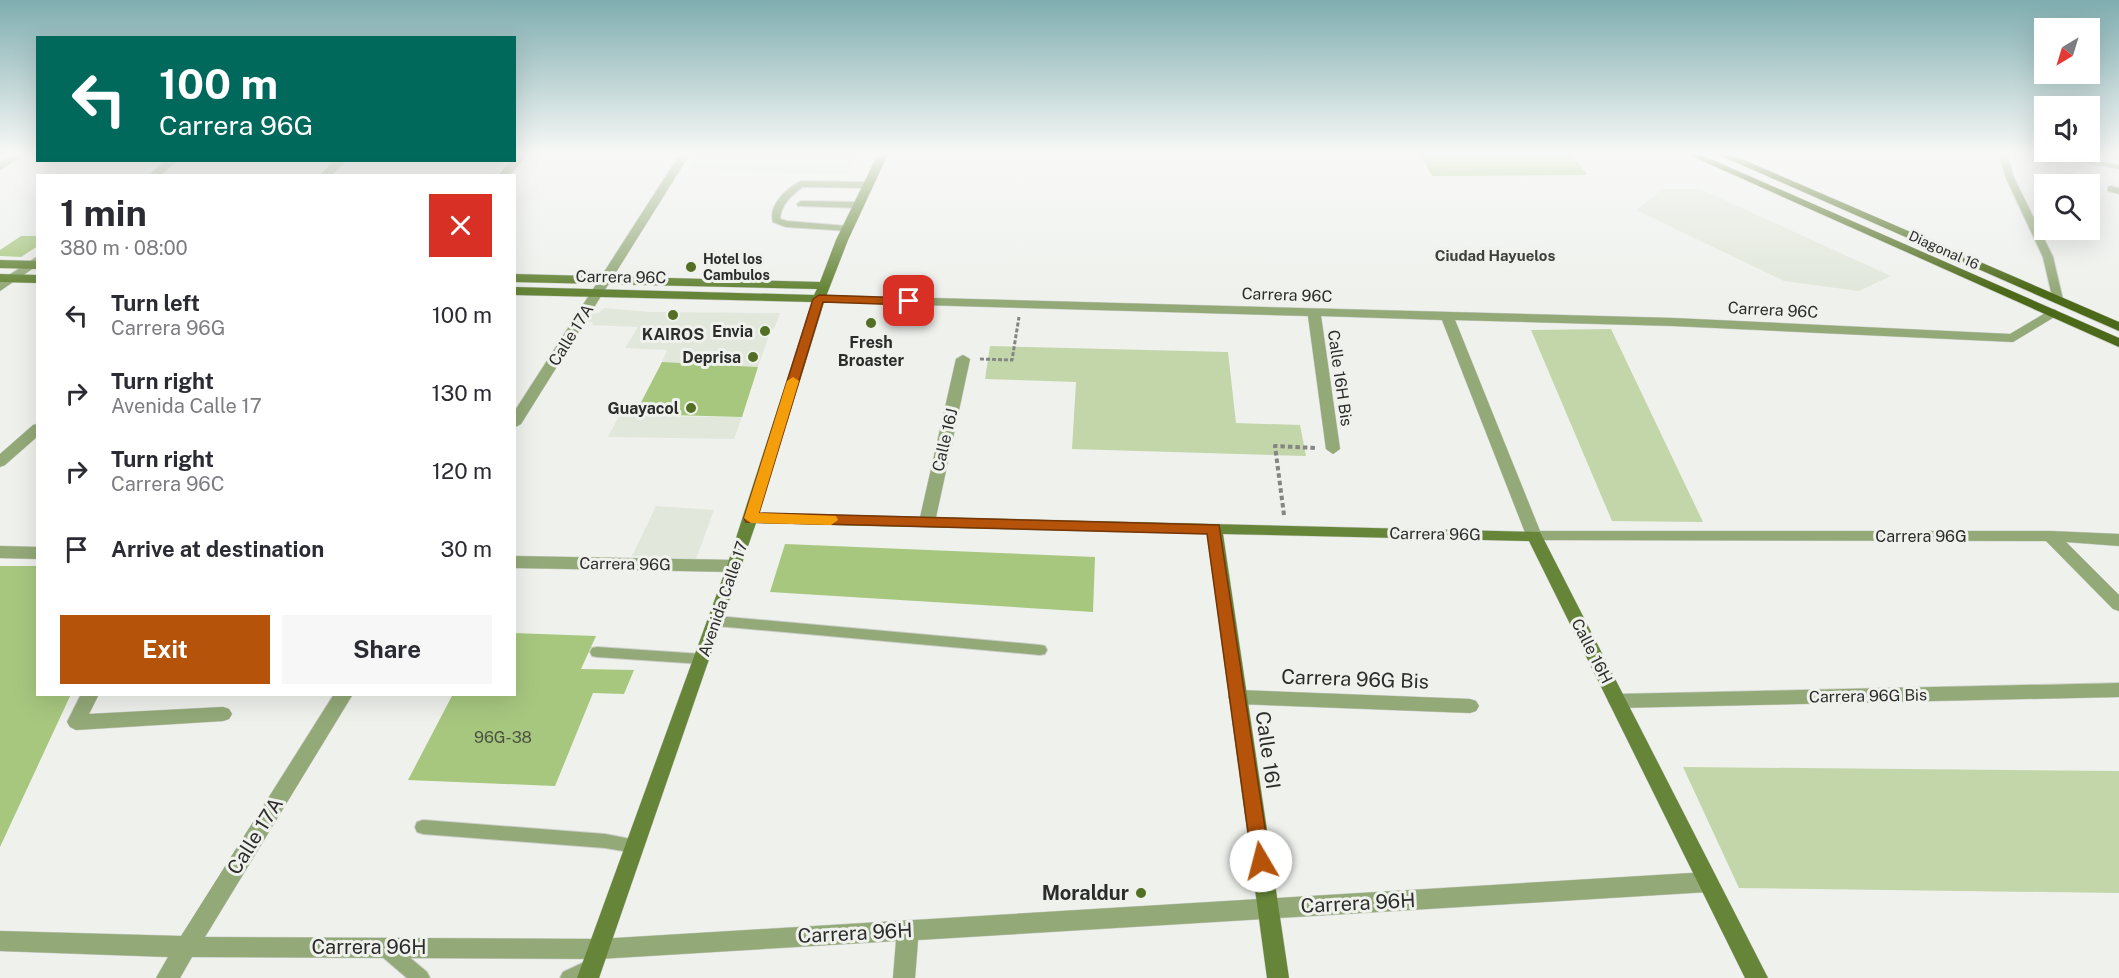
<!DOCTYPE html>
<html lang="en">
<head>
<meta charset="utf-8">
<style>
  body { margin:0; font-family:"Public Sans",sans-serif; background:#f7f7f7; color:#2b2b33; height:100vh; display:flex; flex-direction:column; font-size:22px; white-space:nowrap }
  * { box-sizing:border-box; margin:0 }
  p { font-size:20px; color:#7c7c81 }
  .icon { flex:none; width:33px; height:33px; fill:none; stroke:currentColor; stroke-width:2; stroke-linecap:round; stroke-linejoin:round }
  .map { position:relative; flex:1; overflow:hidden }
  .panel { position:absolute; left:36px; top:174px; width:480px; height:522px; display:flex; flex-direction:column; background:#fff; border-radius:0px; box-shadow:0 6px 24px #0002 }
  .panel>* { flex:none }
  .top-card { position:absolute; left:36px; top:36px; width:480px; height:126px; border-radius:0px; box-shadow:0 6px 24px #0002; background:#00695c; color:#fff; overflow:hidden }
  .needle { width:39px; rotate:218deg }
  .buttons { position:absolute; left:2034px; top:18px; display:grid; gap:12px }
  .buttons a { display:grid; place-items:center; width:66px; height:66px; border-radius:0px; background:#fff; box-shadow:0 6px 24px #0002; font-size:30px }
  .pin { position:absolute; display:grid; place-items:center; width:51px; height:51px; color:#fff; margin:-26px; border-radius:12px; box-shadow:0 3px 9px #0006 }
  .me { position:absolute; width:66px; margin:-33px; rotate:352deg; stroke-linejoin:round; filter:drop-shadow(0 0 4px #0008) }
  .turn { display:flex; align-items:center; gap:21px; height:126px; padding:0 24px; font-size:27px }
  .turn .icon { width:78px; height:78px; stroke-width:2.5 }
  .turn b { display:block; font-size:42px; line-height:51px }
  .round { display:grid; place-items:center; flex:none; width:63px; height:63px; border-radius:0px; background:#f7f7f7 }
  .summary { display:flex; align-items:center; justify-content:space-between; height:102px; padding:0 24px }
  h1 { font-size:36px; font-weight:700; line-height:45px }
  .cta { display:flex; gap:12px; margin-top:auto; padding:12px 24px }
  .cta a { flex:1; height:69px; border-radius:0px; background:#b45309; color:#fff; font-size:24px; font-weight:700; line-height:69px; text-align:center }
  .cta a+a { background:#f7f7f7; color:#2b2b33 }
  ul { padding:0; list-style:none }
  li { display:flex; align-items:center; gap:18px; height:78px; padding:0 24px }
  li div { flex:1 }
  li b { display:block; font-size:22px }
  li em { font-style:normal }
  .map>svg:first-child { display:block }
</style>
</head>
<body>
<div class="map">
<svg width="2119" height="978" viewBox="0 0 2119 978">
  <rect width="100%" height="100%" fill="#eff1ed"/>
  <path fill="#e1e7db" d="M698,154H857L846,175L689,169Z
    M1663,189H1700L1891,276L1859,291L1784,281L1636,210Z
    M605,308L648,312L780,313L774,329L771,330L758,367L662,362L667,350L625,348L638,327L592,325L593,322H587L591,314L598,313Z
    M619,416L742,417L734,439L608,437Z
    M656,506L714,510L696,559L632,556Z"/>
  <path fill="#c2d6a9" d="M1611,329L1703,522L1612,521L1531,330Z
    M990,346L1228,352L1236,423L1300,425L1306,456L1072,449L1076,382L985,379Z
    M1683,767L2119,771V893L1739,888Z"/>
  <path fill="#a7c77f" d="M1420,154H1572L1587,175L1432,176Z
    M21,236H38V246L21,257L0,256V250Z
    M662,362L758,367L742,417L635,414Z
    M785,544L1095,557L1093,612L770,592Z
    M0,566H38V694H71L0,847Z
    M514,633L596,636L581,669L634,670L624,694L593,693L555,786L408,780L453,694H514Z"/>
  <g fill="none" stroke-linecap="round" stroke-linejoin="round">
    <g stroke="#ccceca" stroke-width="2">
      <path id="lane" d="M1999,154H2007L2014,178L2053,257L2063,300L2061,302H2055L2053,300L2043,257L2006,178Z
        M2046,154H2061L2119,165V169L2050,156Z
        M801,181L868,182L872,185L868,188L803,187C792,195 781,204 780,219L787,221L847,226L850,227V231L786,227L773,222C768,205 787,188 801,181Z
        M2111,186L2119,188V194L2108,191V187Z
        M801,201L858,202L862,205L858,208L798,206L797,204Z
        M716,616L1040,645L1045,646L1047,650L1045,654L1040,655L716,626L711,625L709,621L711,617Z
        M597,647L702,654L707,655L709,659L707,663L702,664L597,657L592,656L590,652L592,648Z
        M423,820L605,834L641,841L643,846L641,851L635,853L605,848L423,834L417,832L415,827L417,822Z
        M385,940L391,942L427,972L430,978H407L379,954L376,948L379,942Z
        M591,959L597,962L600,968L597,974L589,978H560L563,972Z"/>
    </g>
    <g stroke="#ccceca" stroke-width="1">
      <path id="street" d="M16,154H27L0,170V163Z
        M518,154H528L509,176H498L511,160H514Z
        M680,154H690L521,424L514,428V412Z
        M166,160H178L160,176H148Z
        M335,160H347L331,176H319Z
        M38,256V265L0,291V281Z
        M819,295L1673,318L2010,334L2052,309L2056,310L2058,313L2056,316L2013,342L1673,326L1455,320L1540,531H2050L2119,534V546L2066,542L2119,595V611L2113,609L2046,541L1528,540L1442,320L1321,316L1340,449L1333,454L1326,449L1308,316L815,302V296Z
        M963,355L970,359L935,522L932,526H922L919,522L956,359Z
        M38,424V436L5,465L0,467V454L33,425Z
        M0,546L38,547V559L0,558Z
        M514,556L735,560L741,562L743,566L741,570L735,572L514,568Z
        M2119,683V697L1617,708L1611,706L1608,701L1611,696L1617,694Z
        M1237,690L1470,699L1476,701L1479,706L1476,711L1470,713L1237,704L1231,702L1228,697L1231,692Z
        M81,694H99L89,714L223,707L229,709L232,714L229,719L223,721L76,730L70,727L67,722Z
        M334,694H353L205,937L599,939L1708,872L1715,875L1718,882L1715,889L1708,892L918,940L915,978H893L896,941L599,959L192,957L180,978H156L168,957L0,951V931L181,936Z"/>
    </g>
    <g stroke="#ccceca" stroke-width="1">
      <path id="secondary" d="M878,154H888L848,240L825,299L759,513L1540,532L1768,978H1745L1529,541L1223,534L1289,978H1267L1207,534L756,523L599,978H577L727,566L812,302L514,295V287L814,295L817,289L514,282V274L820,282L836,240Z
        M0,260L38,261V269L0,268Z
        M0,274L38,275V283L0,282Z"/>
    </g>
    <g stroke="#ccceca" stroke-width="1">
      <path id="primary" d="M1687,154H1699L2119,338V347Z
        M1717,154H1730L2119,322V331Z"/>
    </g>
    <path stroke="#858683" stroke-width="3" stroke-dasharray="4 2" stroke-linecap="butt" d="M980,359L1012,360L1019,317"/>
    <path stroke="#858683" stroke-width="4" stroke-dasharray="4.5 3" stroke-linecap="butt" d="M1284,515L1275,446L1315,448"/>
    <use href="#lane" fill="#93a978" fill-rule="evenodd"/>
    <use href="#street" fill="#93a978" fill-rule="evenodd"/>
    <use href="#secondary" fill="#668538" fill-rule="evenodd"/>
    <use href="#primary" fill="#4c6919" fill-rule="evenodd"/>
  </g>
  <linearGradient id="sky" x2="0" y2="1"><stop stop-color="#7fadb0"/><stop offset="0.53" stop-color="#f8f9f7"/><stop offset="1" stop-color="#f8f9f7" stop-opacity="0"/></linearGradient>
  <rect width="2119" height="290" fill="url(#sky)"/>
  <path fill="#b45309" stroke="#753606" stroke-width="1.5" d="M819,295L909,298L915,301L909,305L823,302L759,513L1219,525L1270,861L1268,867L1261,869L1254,867L1252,861L1207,534L746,522L744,518L813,299Z"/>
  <path fill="#f59e0b" d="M793,377L799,381L759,513L836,516L838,520L831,525L751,523L744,518L787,381Z"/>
  <g fill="#526f23" stroke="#eff1ed" stroke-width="2">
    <circle cx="691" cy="267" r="6"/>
    <circle cx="673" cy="315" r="6"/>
    <circle cx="871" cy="323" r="6"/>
    <circle cx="765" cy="331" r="6"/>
    <circle cx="753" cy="357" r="6"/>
    <circle cx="691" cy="408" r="6"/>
    <circle cx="1141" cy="893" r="6"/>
  </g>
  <g text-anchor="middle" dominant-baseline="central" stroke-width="6" stroke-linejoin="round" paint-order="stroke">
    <g font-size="14" fill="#2c2c2b" stroke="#eff1ed">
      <text transform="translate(1944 250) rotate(24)">Diagonal 16</text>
    </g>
    <g font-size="14" font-weight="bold" fill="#2c2c2b" stroke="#eff1ed" text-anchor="start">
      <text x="703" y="259">Hotel los<tspan x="703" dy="16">Cambulos</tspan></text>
    </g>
    <g font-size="15" font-weight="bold" fill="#3d3f3c" stroke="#eff1ed">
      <text x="1495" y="255">Ciudad Hayuelos</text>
    </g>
    <g font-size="16" fill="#2c2c2b" stroke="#eff1ed">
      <text transform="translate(621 277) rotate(1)">Carrera 96C</text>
      <text transform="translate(1287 295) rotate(2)">Carrera 96C</text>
      <text transform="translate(1773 310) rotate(3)">Carrera 96C</text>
      <text transform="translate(571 335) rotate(-58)">Calle 17A</text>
      <text transform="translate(1340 378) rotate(82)">Calle 16H Bis</text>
      <text transform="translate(945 440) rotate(-77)">Calle 16J</text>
      <text transform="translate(1435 534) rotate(1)">Carrera 96G</text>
      <text x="1921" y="536">Carrera 96G</text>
      <text transform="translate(625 564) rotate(1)">Carrera 96G</text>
      <text transform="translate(723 599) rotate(-71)">Avenida Calle 17</text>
      <text transform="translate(1592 651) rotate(63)">Calle 16H</text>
      <text transform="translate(1868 696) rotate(-1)">Carrera 96G Bis</text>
    </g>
    <g font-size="16" font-weight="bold" fill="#2c2c2b" stroke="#eff1ed" text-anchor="end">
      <text x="753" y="331">Envia</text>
      <text x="673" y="334" text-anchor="middle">KAIROS</text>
      <text x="871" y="342" text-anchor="middle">Fresh<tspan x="871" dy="18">Broaster</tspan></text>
      <text x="741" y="357">Deprisa</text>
      <text x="679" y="408">Guayacol</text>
    </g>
    <g font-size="16" fill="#4b5340">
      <text x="503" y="737">96G-38</text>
    </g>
    <g font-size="20" fill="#2c2c2b" stroke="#eff1ed">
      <text transform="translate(1355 679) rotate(2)">Carrera 96G Bis</text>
      <text transform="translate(1268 750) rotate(82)">Calle 16I</text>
      <text transform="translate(255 836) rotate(-58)">Calle 17A</text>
      <text transform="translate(1358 903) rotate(-3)">Carrera 96H</text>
      <text transform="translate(855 933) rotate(-3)">Carrera 96H</text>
      <text x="369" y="947">Carrera 96H</text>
    </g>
    <g font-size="20" font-weight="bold" fill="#2c2c2b" stroke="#eff1ed" text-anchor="end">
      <text x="1129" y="893">Moraldur</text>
    </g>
  </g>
</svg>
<div class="buttons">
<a><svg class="needle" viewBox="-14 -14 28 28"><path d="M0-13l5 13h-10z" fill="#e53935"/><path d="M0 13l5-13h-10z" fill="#7c7c81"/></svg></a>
<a><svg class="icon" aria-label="sound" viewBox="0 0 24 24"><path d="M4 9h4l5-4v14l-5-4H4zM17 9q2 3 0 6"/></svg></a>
<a><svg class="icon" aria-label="search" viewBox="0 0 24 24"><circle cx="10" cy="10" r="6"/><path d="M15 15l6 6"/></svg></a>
</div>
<div class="pin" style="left:909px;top:301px;background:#d93025"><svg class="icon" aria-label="arrive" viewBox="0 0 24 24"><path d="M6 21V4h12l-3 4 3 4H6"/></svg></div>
<svg class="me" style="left:1261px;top:861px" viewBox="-20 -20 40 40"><circle r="19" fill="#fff"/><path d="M0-13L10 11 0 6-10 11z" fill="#b45309"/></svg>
<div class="top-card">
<div class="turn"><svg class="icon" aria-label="left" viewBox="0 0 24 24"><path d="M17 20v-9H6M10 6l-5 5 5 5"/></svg><div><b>100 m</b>Carrera 96G</div></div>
</div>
<section class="panel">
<div class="summary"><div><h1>1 min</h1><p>380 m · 08:00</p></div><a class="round" style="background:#d93025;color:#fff"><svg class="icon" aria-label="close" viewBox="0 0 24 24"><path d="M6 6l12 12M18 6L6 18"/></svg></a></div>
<ul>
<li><svg class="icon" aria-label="left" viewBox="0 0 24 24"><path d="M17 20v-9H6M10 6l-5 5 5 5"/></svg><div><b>Turn left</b><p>Carrera 96G</p></div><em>100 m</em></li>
<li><svg class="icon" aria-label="right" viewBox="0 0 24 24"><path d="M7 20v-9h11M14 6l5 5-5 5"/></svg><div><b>Turn right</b><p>Avenida Calle 17</p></div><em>130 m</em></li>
<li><svg class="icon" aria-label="right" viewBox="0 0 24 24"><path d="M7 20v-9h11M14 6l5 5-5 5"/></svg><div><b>Turn right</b><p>Carrera 96C</p></div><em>120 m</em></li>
<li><svg class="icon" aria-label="arrive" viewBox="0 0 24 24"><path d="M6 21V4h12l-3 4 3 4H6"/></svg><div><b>Arrive at destination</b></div><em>30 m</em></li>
</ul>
<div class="cta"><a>Exit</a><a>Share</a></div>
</section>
</div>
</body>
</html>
